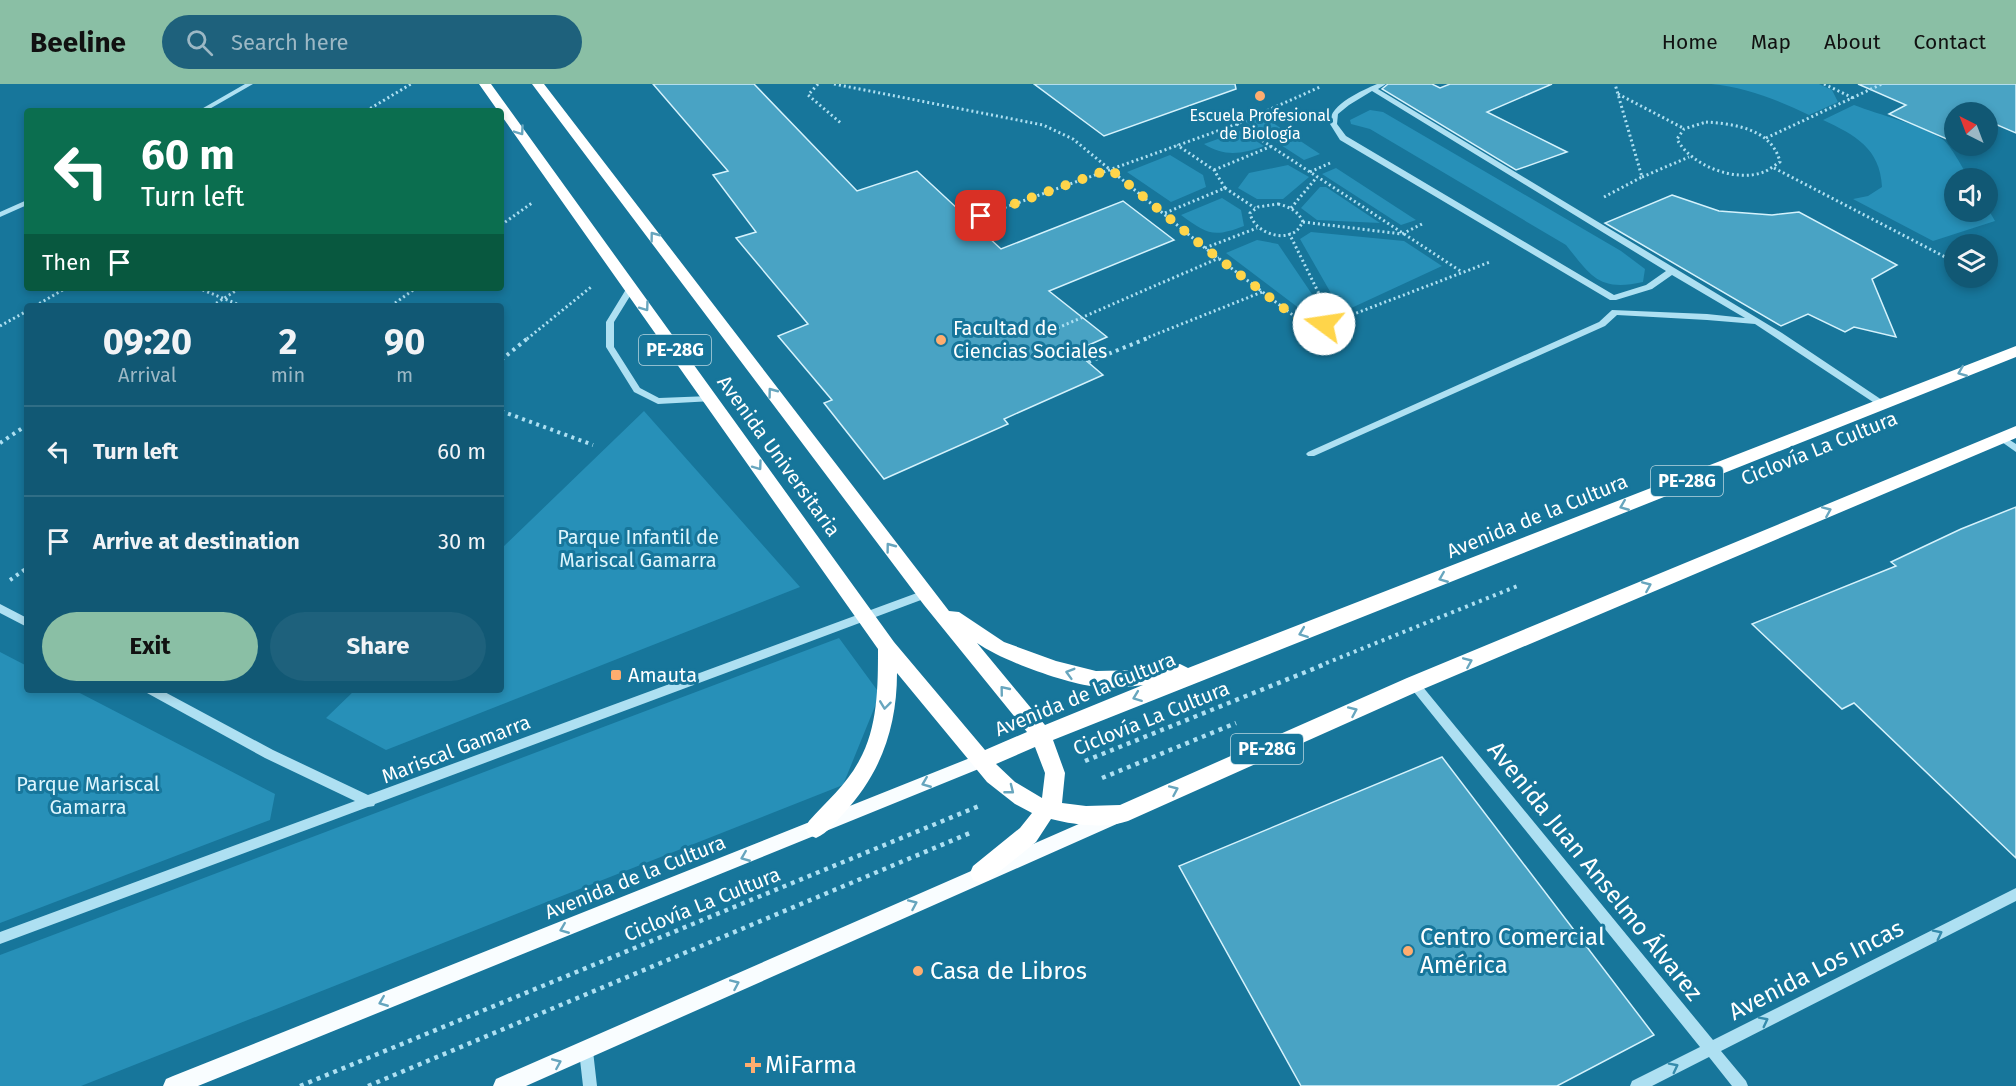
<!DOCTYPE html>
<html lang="en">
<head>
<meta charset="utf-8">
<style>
  body { margin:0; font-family:"Fira Sans",sans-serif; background:#1e617c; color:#f1f3f6; height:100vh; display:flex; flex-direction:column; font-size:22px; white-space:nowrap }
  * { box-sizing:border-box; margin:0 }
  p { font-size:20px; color:#9cb8c5 }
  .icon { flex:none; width:33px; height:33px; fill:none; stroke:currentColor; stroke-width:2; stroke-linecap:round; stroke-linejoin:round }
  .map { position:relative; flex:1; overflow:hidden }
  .panel { position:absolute; left:24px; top:219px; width:480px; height:390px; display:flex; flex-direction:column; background:#115874; border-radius:6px; box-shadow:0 3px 9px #0003 }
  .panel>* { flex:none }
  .hud { position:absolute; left:24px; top:24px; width:480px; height:183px; border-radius:6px; box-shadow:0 3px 9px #0003; background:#0b6e4f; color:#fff; overflow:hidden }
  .needle { width:39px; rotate:318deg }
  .fabs { position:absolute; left:1944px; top:18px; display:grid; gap:12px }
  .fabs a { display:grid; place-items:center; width:54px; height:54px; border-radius:50%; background:#115874; box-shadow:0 3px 9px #0003; font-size:30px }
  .pin { position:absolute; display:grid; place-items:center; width:51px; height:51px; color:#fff; margin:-26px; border-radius:12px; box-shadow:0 3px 9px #0006 }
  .me { position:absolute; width:66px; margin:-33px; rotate:284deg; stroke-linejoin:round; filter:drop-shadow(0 0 4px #0008) }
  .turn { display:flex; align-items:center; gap:21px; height:126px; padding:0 18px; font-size:27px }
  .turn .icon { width:78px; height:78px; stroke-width:2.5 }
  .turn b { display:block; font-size:42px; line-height:51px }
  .then { display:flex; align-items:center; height:57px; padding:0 18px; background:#0003; gap:12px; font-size:22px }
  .eta { display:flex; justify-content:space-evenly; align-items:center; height:102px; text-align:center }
  .eta b { font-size:36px; font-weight:700; line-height:42px }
  .cta { display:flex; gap:12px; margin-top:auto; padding:12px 18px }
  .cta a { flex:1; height:69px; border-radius:36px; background:#8abfa5; color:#111; font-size:24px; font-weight:700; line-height:69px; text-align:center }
  .cta a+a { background:#1e617c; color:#f1f3f6 }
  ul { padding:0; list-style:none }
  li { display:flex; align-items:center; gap:18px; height:90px; padding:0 18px; border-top:2px solid #306e86 }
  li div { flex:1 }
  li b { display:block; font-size:22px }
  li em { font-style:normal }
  header { display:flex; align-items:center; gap:36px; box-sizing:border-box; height:84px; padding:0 30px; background:#8abfa5; color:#111 }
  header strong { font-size:28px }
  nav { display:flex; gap:33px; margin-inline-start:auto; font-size:21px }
  .search { width:420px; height:54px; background:#1e617c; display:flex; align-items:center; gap:15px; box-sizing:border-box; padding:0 21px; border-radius:33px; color:#9cb8c5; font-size:22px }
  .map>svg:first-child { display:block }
</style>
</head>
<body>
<header>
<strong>Beeline</strong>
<div class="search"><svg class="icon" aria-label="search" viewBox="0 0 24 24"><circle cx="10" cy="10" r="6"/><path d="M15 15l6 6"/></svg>Search here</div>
<nav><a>Home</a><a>Map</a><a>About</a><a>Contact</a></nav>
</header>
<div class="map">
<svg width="2016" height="1002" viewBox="0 0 2016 1002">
  <rect width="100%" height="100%" fill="#17769b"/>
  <path fill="#2790b8" d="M1711,0H1819L1832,6L1838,18L1809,31C1777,16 1746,3 1711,0Z
    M1854,21C1879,31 1920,40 1942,55C1951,61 1963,85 1969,94H1954V128H1988V125L1995,137L1933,157L1853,115L1868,112L1882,103C1880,64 1855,51 1823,36Z
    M1370,26L1383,28L1621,167L1645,185L1643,198C1599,208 1591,192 1566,161L1370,45L1351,40L1350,36Z
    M1261,31L1320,70L1304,76L1244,37Z
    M1240,47L1264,62C1243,70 1224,73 1204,60Z
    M1170,71L1203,91L1206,103L1171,118L1127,88Z
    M1288,81L1309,93L1283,115H1257L1238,104L1249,89Z
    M1336,84L1416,136L1401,141L1322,90Z
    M1320,103H1326L1380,139L1317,136L1301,124Z
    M1222,114L1241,126L1244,142C1213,154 1207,150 1181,131Z
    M1311,148L1404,157L1442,182L1347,226L1336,218L1300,155Z
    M1257,156L1278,160L1320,222L1304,228L1226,169Z
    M644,327L800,503L386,666L326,634L355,606H501V465Z
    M839,554L880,610L843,701L81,1002H0V871Z
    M0,568L27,582V606H74L275,710L270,736L0,839Z"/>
  <path fill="#49a3c4" stroke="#d5f2fc" stroke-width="1.5" d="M653,0H754L857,107L917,87L1001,165L1123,117L1174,156L1049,207L1107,253L1075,267L1103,291L1004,335L1008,340L884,395L824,319L832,316L778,252L808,240L736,154L756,148L713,91L728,87Z
    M1034,0H1235L1236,5L1104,52Z
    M1388,0H1432L1440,4L1450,0H1552L1487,28L1567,68L1516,86L1382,5Z
    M1858,0H2016V49L1988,37V28H1954V52L1949,56L1889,30L1906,21Z
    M1672,111L1719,127L1772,131L1799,128L1897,181L1872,195L1896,253L1854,243L1845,248L1808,230L1781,242L1605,139Z
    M2016,423V774L1854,619L1842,625L1752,540L1896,482L1891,478L1961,445Z
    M1442,673L1654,951L1557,1002H1301L1179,782Z"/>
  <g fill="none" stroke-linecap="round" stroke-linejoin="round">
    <path stroke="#aee0f2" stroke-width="3" stroke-dasharray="2 3" stroke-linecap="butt" d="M818,0L808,11L842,40
      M834,0L1043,41L1073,55L1205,164L1298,235L1314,240L1333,238L1490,178
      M1824,0L1853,14
      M1618,10L1683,44
      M366,27L411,0
      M1706,38C1735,40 1772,45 1780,78C1775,81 1769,86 1764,88C1735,99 1690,81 1677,55L1684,45Z
      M1237,40L1462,188
      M1766,54L1882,0
      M1774,84L1949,175
      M1214,86L1272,62
      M1310,88L1330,79
      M1642,93L1689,73
      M1225,104L1255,124
      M1604,113L1642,93L1615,0
      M1278,120C1290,123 1298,127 1303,138C1300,142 1298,147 1293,149C1278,157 1253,146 1250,129L1258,123Z
      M1291,124L1317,93
      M1165,129L1225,104L1214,86L1177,61
      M981,132L1237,40L1320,3
      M1303,138L1402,150L1422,140
      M501,141L532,119
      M1289,149L1333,238
      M1205,164L1257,144
      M198,204L242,222
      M35,222L66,204
      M212,222L240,204
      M391,222L416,204
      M0,242L27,227
      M1053,246L1219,174
      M527,255L591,203
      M1144,255L1262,208"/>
    <path stroke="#aee0f2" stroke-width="4" stroke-dasharray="3 4.5" stroke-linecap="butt" d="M501,276L528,254
      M1088,278L1148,254
      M501,327L593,361
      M0,359L27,341
      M10,496L27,484
      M1319,582L1520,501"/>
    <path stroke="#aee0f2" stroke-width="4.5" stroke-dasharray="4 5" stroke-linecap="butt" d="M1085,677L1323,581
      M1102,694L1236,639
      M300,1002L979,722
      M368,1002L970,749"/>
    <path fill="#aee0f2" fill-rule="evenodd" d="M245,0H253L206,27H198Z
      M1377,0H1386L1378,5L1782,249L1885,318L1887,320L1885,322H1879L1755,240L1707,236L1617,231L1605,242L1314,372H1308L1306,370L1308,368L1599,238L1612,226L1707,230L1745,234L1672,191L1652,205L1616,216H1610L1340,56L1330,40C1328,21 1363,6 1377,0ZM1372,7L1666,187L1646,201L1614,211L1346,52L1337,40L1338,30L1349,21Z
      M27,116V121L0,133V128Z
      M631,201L635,204L614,238V263L640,304L659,314L710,312L715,315L713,317L658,320L634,308L606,263V238L628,202Z
      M2002,351L2016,360V368L1999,356L1997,354Z
      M925,506L929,507L930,510L929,513L375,720L374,722L368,723L0,860V848L355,717L265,674L147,609L145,606H161L273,666L368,711Z
      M0,520L27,534V543L0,529Z
      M1414,595L1418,597L1713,956L2016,804V817L1721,967L1746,997L1748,1002H1732L1709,973L1652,1002H1630L1632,997L1700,963L1410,603L1408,600L1410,597Z
      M586,960L591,962L593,967L597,1002H583L579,967L581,962Z"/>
    <path fill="#f9fdff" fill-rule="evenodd" d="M980,670L986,672L988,677L986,682L198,1002H163L166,995L173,992Z
      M1113,725L1119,727L1122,733L1119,739L526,1002H493L496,995Z"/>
    <path fill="#fff" fill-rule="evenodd" d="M479,0H491L894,558L985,666L1027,648L924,521L532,0H544L949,527L959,528L1004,558L1056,577L1096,587L1139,586L1180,580L1188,584L2016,262V273L1053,656L1065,689L1062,719L1086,722L1120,721L1407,594L2016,342V354L1421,606L1128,737C1105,745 1075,741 1051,735L1036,758L989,796L981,799L973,796L970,789L973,782L1020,744L1032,729L1015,720L987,698L897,589C897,643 881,689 844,729C835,738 828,749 816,754L809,751L805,744L809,737C826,718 847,700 859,677C878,644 878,602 878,565L501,31V27H498ZM977,559C1003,577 1064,599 1096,603C1111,605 1129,603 1143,601L1045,641ZM1035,663L1045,689L1042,714L1015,698L996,680Z"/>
  </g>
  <defs><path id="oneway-chevron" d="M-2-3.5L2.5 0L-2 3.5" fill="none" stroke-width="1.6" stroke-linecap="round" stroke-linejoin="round" transform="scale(1.5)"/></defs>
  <g stroke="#68a6be">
    <use href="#oneway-chevron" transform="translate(520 47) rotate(55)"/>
    <use href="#oneway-chevron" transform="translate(654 152) rotate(-127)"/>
    <use href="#oneway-chevron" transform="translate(645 223) rotate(54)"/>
    <use href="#oneway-chevron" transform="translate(1962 288) rotate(158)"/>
    <use href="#oneway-chevron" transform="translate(772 308) rotate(-127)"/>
    <use href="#oneway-chevron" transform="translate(758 382) rotate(54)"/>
    <use href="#oneway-chevron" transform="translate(1624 422) rotate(158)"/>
    <use href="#oneway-chevron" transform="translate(1827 427) rotate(-23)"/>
    <use href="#oneway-chevron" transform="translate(890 463) rotate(-127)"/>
    <use href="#oneway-chevron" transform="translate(1443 494) rotate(158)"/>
    <use href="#oneway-chevron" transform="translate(1647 502) rotate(-23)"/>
    <use href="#oneway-chevron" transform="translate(1303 549) rotate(159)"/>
    <use href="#oneway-chevron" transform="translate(1468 578) rotate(-23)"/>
    <use href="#oneway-chevron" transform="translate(1070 589) rotate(-164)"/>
    <use href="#oneway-chevron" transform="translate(1004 606) rotate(-129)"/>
    <use href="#oneway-chevron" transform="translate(1137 613) rotate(159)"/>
    <use href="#oneway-chevron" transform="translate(885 621) rotate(97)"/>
    <use href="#oneway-chevron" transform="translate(1353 627) rotate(-24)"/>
    <use href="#oneway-chevron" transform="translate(1010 706) rotate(38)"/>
    <use href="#oneway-chevron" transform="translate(1174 706) rotate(-24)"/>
  </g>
  <g stroke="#66a5be">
    <use href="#oneway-chevron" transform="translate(926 699) rotate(158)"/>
    <use href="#oneway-chevron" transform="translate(745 773) rotate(158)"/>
    <use href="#oneway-chevron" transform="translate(913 820) rotate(-24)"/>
    <use href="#oneway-chevron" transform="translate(564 845) rotate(158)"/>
    <use href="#oneway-chevron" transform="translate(735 900) rotate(-24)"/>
    <use href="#oneway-chevron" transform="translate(383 918) rotate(158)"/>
    <use href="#oneway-chevron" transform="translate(557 979) rotate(-23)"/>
  </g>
  <g stroke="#358bac">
    <use href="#oneway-chevron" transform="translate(1938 850) rotate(-27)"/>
    <use href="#oneway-chevron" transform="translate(1764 937) rotate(-27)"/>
    <use href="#oneway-chevron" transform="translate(1674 983) rotate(-27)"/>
  </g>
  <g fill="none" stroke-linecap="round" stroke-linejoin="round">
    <path stroke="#ffd54a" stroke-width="10" stroke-dasharray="0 18" d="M981,132L1110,85L1205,164L1298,235L1314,240H1324"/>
  </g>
  <g fill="#ffad6f" stroke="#17769b" stroke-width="2">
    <circle cx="1260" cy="12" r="6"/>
    <circle cx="941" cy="256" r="6"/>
    <rect x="610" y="585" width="12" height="12" rx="3"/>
    <circle cx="1408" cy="867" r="6"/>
    <circle cx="918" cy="887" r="6"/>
    <path d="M750 972h6v6h6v6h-6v6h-6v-6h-6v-6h6z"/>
  </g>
  <g text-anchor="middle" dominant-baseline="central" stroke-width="6" stroke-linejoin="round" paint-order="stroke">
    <g font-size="16" fill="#fff" stroke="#17769b">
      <text x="1260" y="31">Escuela Profesional<tspan x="1260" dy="18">de Biología</tspan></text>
    </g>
    <g fill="#17769b" stroke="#b9d6e1" stroke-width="1.5">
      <rect x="639" y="251" width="72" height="30" rx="4.5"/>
      <rect x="1651" y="382" width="72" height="30" rx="4.5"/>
      <rect x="1231" y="650" width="72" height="30" rx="4.5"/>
    </g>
    <g font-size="18" font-weight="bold" fill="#fff">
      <text x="675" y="266">PE-28G</text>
      <text x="1687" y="397">PE-28G</text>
      <text x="1267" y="665">PE-28G</text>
    </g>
    <g font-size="20" fill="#fff" stroke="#17769b" text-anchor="start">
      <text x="953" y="244">Facultad de<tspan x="953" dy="23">Ciencias Sociales</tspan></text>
      <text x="628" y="591">Amauta</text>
    </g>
    <g font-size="20" fill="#fff" stroke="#17769b">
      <text transform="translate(1819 364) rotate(-22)">Ciclovía La Cultura</text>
      <text transform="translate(779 372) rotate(54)">Avenida Universitaria</text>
      <text transform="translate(1537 432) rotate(-22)">Avenida de la Cultura</text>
      <text transform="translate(1085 610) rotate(-22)">Avenida de la Cultura</text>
      <text transform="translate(1151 634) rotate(-22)">Ciclovía La Cultura</text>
      <text transform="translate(456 665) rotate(-21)">Mariscal Gamarra</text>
      <text transform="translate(635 793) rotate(-22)">Avenida de la Cultura</text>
      <text transform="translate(702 820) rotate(-22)">Ciclovía La Cultura</text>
    </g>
    <g font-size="20" fill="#ddf5fd" stroke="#17769b">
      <text x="638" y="453">Parque Infantil de<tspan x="638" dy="23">Mariscal Gamarra</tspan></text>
      <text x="88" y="700">Parque Mariscal<tspan x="88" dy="23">Gamarra</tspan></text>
    </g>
    <g font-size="24" fill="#fff" stroke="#17769b">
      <text transform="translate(1595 787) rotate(51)">Avenida Juan Anselmo Álvarez</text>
      <text transform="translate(1816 886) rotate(-27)">Avenida Los Incas</text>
    </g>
    <g font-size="24" fill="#fff" stroke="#17769b" text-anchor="start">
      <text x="1420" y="853">Centro Comercial<tspan x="1420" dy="28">América</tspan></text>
      <text x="930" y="887">Casa de Libros</text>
      <text x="765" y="981">MiFarma</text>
    </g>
  </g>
</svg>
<div class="fabs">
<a><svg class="needle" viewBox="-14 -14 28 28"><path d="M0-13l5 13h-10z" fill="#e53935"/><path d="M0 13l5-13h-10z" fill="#9cb8c5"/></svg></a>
<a><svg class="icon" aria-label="sound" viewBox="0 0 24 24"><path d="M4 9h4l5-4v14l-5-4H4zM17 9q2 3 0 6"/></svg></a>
<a><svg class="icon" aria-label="layers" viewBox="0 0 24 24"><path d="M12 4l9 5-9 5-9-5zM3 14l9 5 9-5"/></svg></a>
</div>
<div class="pin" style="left:981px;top:132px;background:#d93025"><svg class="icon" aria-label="arrive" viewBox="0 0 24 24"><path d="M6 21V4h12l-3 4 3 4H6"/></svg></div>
<svg class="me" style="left:1324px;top:240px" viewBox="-20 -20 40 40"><circle r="19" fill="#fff"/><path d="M0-13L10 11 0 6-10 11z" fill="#ffd54a"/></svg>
<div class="hud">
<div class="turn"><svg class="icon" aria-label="left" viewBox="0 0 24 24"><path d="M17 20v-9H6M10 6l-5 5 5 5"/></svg><div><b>60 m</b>Turn left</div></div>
<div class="then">Then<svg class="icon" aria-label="arrive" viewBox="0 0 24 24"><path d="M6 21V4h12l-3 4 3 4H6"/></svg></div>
</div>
<section class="panel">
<div class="eta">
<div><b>09:20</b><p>Arrival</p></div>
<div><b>2</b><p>min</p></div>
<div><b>90</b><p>m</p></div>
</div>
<ul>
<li><svg class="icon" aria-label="left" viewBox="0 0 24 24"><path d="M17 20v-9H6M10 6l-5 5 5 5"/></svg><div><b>Turn left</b></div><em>60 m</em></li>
<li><svg class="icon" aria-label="arrive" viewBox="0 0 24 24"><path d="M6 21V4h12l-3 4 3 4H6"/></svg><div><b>Arrive at destination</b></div><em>30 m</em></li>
</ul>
<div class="cta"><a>Exit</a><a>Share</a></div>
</section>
</div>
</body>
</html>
